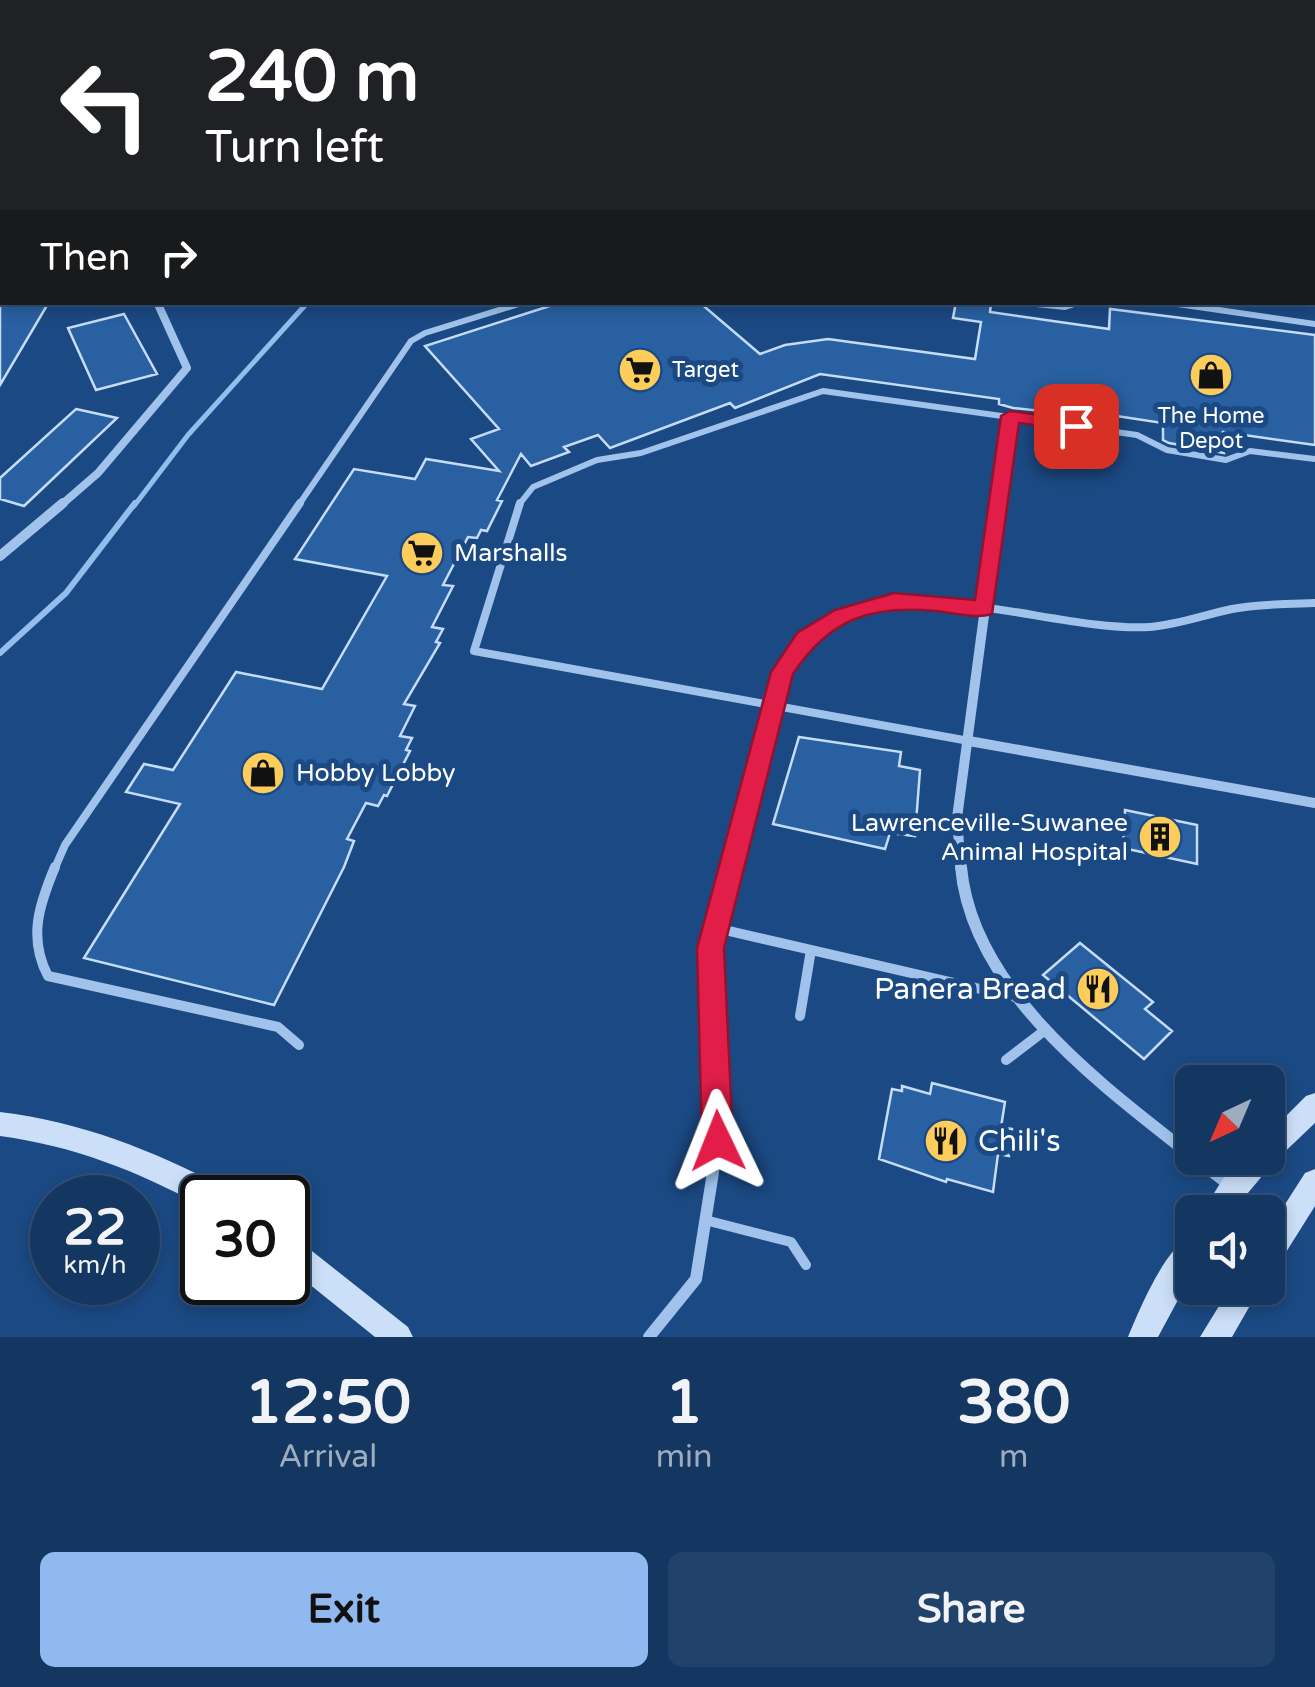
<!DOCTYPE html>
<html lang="en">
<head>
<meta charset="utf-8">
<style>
  body { margin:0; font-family:"Varela Round",sans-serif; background:#21426b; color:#f1f3f6; height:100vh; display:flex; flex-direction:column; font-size:38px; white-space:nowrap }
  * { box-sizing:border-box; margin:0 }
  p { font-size:32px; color:#9dacbe }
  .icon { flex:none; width:55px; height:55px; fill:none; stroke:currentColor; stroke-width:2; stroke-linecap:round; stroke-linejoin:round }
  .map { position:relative; height:1337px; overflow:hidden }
  .panel { display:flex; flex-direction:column; background:#143762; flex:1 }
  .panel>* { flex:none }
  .guide { position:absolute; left:0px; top:0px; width:1315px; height:305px; box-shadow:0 5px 15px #0003,0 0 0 2px #335177; background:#202124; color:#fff; overflow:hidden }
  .needle { width:65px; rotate:224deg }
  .tools { position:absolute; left:1175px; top:1065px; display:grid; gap:20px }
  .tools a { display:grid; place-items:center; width:110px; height:110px; border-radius:15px; background:#143762; box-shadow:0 5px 15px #0003,0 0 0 2px #335177; font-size:50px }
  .speed { position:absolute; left:30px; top:1175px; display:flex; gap:20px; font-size:50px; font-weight:700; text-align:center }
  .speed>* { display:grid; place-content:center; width:130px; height:130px; border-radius:50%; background:#143762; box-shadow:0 5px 15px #0003,0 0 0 2px #335177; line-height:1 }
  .speed small { font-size:25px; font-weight:400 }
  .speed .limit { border:5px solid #111; border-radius:15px; background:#fff; color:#111 }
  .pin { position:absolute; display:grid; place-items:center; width:85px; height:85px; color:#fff; margin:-42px; border-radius:20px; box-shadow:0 5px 15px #0006 }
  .me { position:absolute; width:110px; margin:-55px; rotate:358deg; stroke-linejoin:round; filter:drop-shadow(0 0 8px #0008) }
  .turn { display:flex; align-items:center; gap:35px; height:210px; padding:0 40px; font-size:45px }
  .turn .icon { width:130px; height:130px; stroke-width:2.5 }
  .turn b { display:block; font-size:70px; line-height:85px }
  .then { display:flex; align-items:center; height:95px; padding:0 40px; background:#0003; gap:20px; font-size:38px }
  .eta { display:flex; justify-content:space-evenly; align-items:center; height:170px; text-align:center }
  .eta b { font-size:60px; font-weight:700; line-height:70px }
  .primary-button { display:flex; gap:20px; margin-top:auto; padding:20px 40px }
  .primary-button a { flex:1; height:115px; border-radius:15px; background:#90b9f0; color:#111; font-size:40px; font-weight:700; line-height:115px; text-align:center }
  .primary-button a+a { background:#21426b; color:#f1f3f6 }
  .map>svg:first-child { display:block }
</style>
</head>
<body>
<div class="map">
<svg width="1315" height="1337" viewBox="0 0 1315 1337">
  <rect width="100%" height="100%" fill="#1b4983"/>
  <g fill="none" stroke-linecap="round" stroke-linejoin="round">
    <path stroke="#93bded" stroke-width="5" d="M134,506L188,435L308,302"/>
    <path stroke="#93bded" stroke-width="6" d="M0,653L66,593L135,503"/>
  </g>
  <path fill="#2960a1" stroke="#c5dcf8" stroke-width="2.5" d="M0,302H49L0,385Z
    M562,302H699L760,354L785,345L828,339L975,359L981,322L953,318L956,302L991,304L990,312L1109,329L1110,309L1315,335V445L1223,432L1224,453L1169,443L1163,440V423L1070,409L1069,414L1013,408L999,404V399L820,374L735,408L730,403L610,448L598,435L564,447L569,452L531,466L521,454L497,500L502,501L487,531L481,530L477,538L468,537L443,585L453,586L432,627L443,629L436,642L440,643L404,704L415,706L400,736L412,738L406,750L410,751L387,796L384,795L378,806L366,803L347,839L354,841L344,867L274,1005L84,958L180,804L126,792L144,764L173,770L236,672L322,689L387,576L295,559L354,469L415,479L426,459L499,471L471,439L499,429L425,346Z
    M124,314L157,374L96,390L68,328Z
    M76,409L117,418L24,506L0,499V478Z
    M799,737L901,752L899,766L920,770L915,836L890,833L885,849L773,824Z
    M1125,810L1197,825V864L1123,848Z
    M1080,943L1153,1002L1145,1009L1172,1031L1144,1059L1043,975Z
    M932,1083L1005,1102L1001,1127L1012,1129L1009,1156L998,1154L993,1192L947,1179L946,1182L879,1159L892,1089L902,1091V1086L930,1094Z"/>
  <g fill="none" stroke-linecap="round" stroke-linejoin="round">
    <path stroke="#a0c2eb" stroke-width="5" d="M621,0H627
      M718,0L722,2
      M863,0L868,2
      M920,0L925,2
      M1213,0L1221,2
      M777,2L786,0
      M945,2L953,0
      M961,2L970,0"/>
    <path stroke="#a0c2eb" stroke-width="6" d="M1017,302L1065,307L1081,302
      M1164,302L1315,324
      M298,506L411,341L425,333L525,302
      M518,506L533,487L597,460L641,453L823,391L1137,435L1167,450L1226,460L1250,451L1315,459"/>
    <path stroke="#a0c2eb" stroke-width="8" d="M520,503L474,651L969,741
      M775,705C782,688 787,663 799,649C881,555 1044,633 1150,627C1177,625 1204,615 1232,609C1259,604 1287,604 1315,603
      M54,870L65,845L300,503"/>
    <path stroke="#a0c2eb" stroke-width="10" d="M55,867C39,905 28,938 48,976L278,1027L299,1045
      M716,928L1015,997
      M800,1016L811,950
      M1006,1060L1044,1031
      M705,1220L791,1242L806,1265"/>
    <path stroke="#a0c2eb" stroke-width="6" d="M204,0L217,2"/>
    <path stroke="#a0c2eb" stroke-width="8" d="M60,506L98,473L187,368L157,302
      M999,506L1011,416"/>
    <path stroke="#a0c2eb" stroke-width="10" d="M0,556L63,503
      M969,741L1315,803
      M732,870L775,705
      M961,870L957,818L999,503"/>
    <path stroke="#a0c2eb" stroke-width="12" d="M961,867C972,991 1103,1086 1192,1156
      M1195,1158L1232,1187
      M649,1337L696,1279L718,1141L711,948L732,867"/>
    <path fill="#ccdff8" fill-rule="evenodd" d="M1315,1093V1123L1273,1163L1232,1212H1202L1223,1179L1244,1158H1268V1134L1306,1096Z
      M0,1112C82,1122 152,1150 225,1188L228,1198H202V1206C137,1171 74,1146 0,1136Z
      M1315,1169V1206L1278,1265L1268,1269V1231L1305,1173Z
      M1192,1235V1274L1158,1337H1128C1139,1310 1166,1246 1192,1235Z
      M288,1236L298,1240L408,1327L413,1337H375L288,1267Z
      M1230,1288H1260L1232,1337H1200Z"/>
    <path fill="#e4eeff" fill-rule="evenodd" d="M977,0H994L996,2H979Z
      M1312,161L1315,162V172L1312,171Z"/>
    <path fill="#fff" fill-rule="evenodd" d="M1312,136H1315V148H1312Z
      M0,140H2V152H0Z
      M1312,227H1315V239H1312Z
      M1312,270H1315V284H1312Z"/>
  </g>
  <path fill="#e11d48" stroke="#92132f" stroke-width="2.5" d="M1010,411L1076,420L1086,426L1076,431L1019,423L992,614C975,619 954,613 936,611C872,605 830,618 793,674L724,948L733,1141L728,1151L718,1155L707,1151L702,1141L697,948L771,672L797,633L835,610L894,593L975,600L1001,416Z"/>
  <defs>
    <g id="supermarket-disc" transform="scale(2.25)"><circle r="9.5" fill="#fdcd5c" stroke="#1b4983"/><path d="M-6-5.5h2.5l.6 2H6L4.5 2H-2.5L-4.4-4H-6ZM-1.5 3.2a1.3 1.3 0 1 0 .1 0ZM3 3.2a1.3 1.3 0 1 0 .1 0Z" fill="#111"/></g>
    <g id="shop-disc" transform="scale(2.25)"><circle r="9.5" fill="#fdcd5c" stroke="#1b4983"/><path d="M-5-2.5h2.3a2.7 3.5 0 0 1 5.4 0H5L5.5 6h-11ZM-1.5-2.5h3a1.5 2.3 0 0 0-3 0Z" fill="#111"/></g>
    <g id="building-disc" transform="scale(2.25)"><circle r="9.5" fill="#fdcd5c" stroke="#1b4983"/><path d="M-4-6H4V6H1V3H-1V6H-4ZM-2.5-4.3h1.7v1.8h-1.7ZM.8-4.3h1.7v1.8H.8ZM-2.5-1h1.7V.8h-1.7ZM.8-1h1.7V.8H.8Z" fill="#111"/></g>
    <g id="restaurant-disc" transform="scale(2.25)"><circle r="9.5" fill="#fdcd5c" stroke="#1b4983"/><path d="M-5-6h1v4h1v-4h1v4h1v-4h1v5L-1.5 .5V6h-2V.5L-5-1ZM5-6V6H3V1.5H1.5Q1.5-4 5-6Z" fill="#111"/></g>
  </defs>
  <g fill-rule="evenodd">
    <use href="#supermarket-disc" x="640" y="370"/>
    <use href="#shop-disc" x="1211" y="375"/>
    <use href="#supermarket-disc" x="422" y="553"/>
    <use href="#shop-disc" x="263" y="773"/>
    <use href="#building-disc" x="1160" y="837"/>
    <use href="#restaurant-disc" x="1098" y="989"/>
    <use href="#restaurant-disc" x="946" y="1141"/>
  </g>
  <g text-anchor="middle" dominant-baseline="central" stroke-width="10" stroke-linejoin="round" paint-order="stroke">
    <g font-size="22" fill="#fff" stroke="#1b4983" text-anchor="start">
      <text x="672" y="370">Target</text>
      <text x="1211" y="416" text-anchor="middle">The Home<tspan x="1211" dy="25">Depot</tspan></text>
    </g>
    <g font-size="25" fill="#fff" stroke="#1b4983" text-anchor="start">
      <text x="454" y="553">Marshalls</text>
      <text x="296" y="773">Hobby Lobby</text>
      <text x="1128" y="823" text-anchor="end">Lawrenceville-Suwanee<tspan x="1128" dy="29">Animal Hospital</tspan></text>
    </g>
    <g font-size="30" fill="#fff" stroke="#1b4983" text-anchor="end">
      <text x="1066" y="989">Panera Bread</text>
      <text x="978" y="1141" text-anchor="start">Chili's</text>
    </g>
  </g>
</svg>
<div class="tools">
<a><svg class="needle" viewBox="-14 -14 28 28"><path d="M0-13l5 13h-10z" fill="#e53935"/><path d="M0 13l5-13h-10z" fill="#9dacbe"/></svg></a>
<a><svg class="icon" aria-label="sound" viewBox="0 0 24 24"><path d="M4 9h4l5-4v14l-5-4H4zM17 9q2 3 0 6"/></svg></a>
</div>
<div class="speed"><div>22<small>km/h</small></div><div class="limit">30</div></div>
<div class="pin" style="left:1076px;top:426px;background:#d93025"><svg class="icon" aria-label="arrive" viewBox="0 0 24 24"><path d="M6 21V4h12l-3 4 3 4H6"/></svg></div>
<svg class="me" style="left:718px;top:1141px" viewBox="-20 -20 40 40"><path d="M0-17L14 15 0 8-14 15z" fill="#e11d48" stroke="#fff" stroke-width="4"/></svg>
<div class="guide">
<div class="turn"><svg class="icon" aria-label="left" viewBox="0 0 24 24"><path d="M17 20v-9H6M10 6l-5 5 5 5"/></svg><div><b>240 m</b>Turn left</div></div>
<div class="then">Then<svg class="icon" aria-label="right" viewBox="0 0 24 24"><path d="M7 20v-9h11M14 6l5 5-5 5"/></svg></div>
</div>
</div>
<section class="panel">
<div class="eta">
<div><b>12:50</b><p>Arrival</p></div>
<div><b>1</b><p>min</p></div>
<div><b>380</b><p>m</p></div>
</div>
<div class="primary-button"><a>Exit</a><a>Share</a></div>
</section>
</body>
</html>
